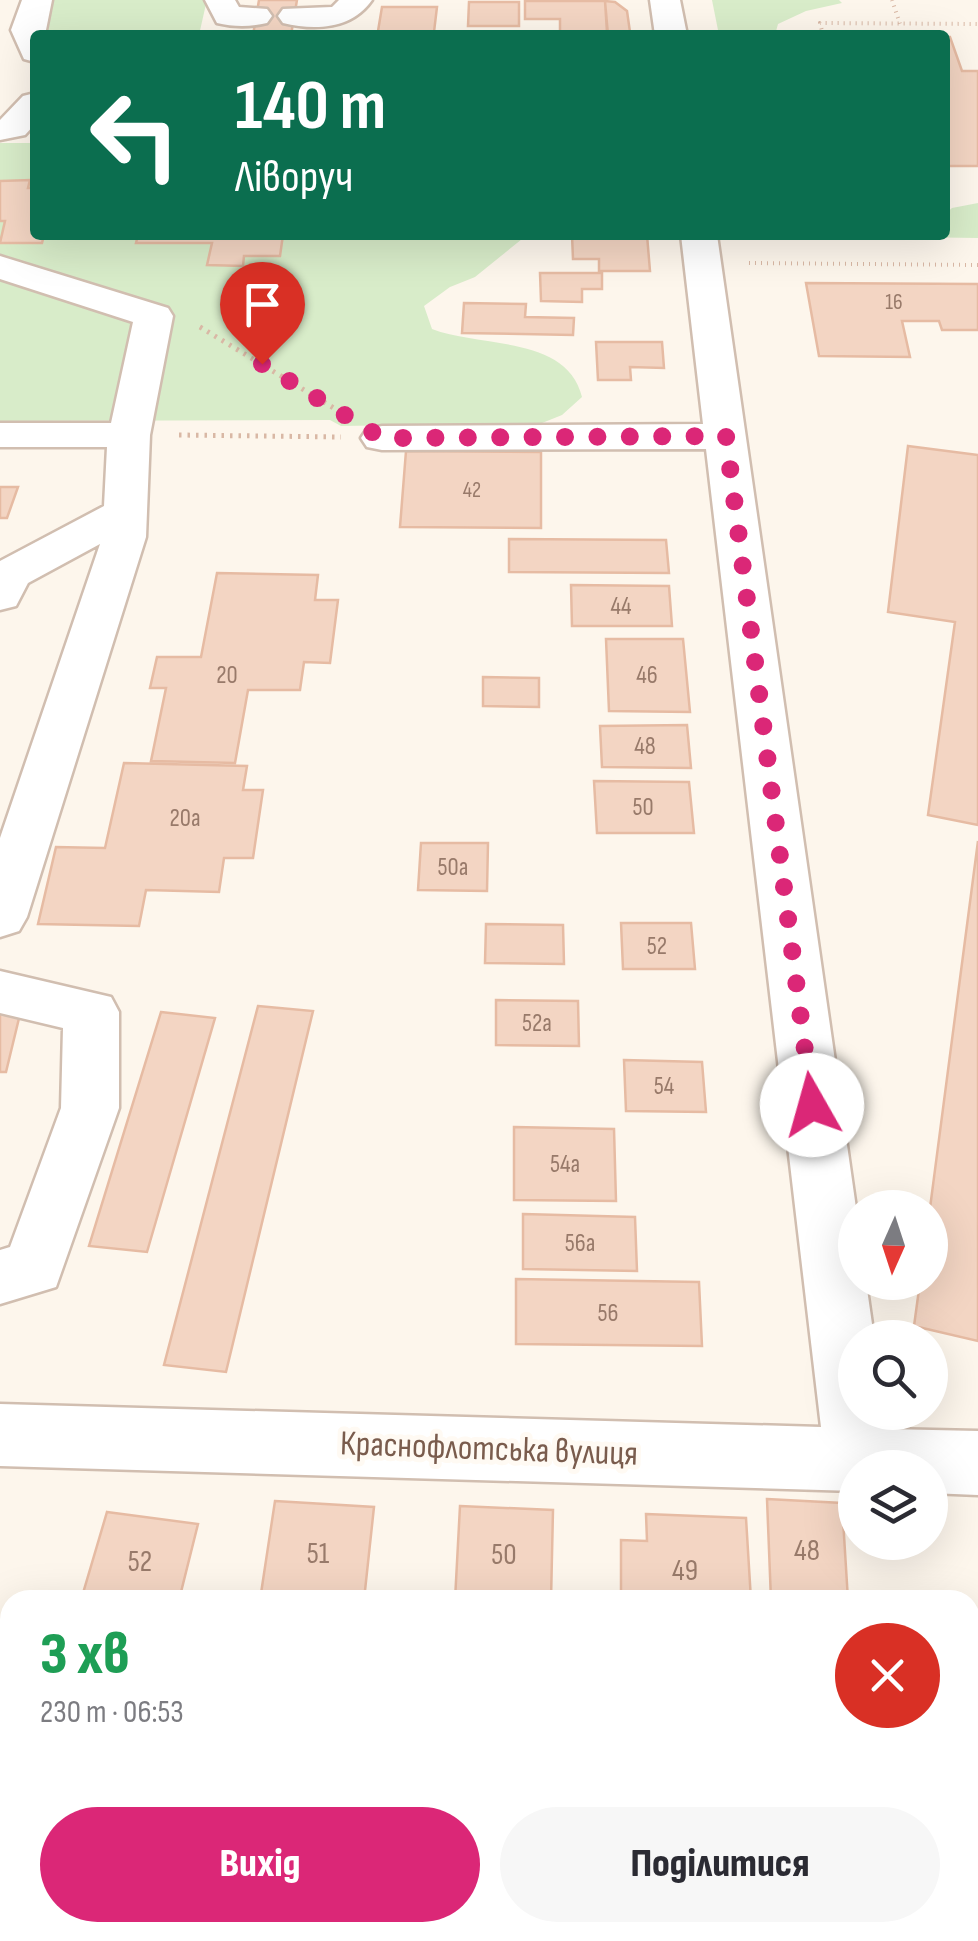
<!DOCTYPE html>
<html lang="uk">
<head>
<meta charset="utf-8">
<style>
  body { margin:0; font-family:"Sofia Sans Condensed",sans-serif; background:#f7f7f7; color:#2b2b33; height:100vh; display:flex; flex-direction:column; font-size:38px; white-space:nowrap }
  * { box-sizing:border-box; margin:0 }
  p { font-size:32px; color:#7c7c81 }
  .icon { flex:none; width:55px; height:55px; fill:none; stroke:currentColor; stroke-width:2; stroke-linecap:round; stroke-linejoin:round }
  .map { position:relative; flex:1; overflow:hidden }
  .sheet { position:absolute; left:0px; top:1590px; width:980px; height:352px; display:flex; flex-direction:column; background:#fff; border-radius:30px 30px 0 0; box-shadow:0 10px 40px #0002 }
  .sheet>* { flex:none }
  .guide { position:absolute; left:30px; top:30px; width:920px; height:210px; border-radius:10px; box-shadow:0 10px 40px #0002; background:#0b6e4f; color:#fff; overflow:hidden }
  .needle { width:65px; rotate:183deg }
  .buttons { position:absolute; left:838px; top:1190px; display:grid; gap:20px }
  .buttons a { display:grid; place-items:center; width:110px; height:110px; border-radius:50%; background:#fff; box-shadow:0 10px 40px #0002; font-size:50px }
  .pin { position:absolute; display:grid; place-items:center; width:85px; height:85px; color:#fff; margin:-102px -42px; border-radius:50% 50% 50% 0; rotate:-45deg; box-shadow:0 0 10px #0007 }
  .pin .icon { rotate:45deg }
  .me { position:absolute; width:110px; margin:-55px; rotate:353deg; stroke-linejoin:round; filter:drop-shadow(0 0 8px #0008) }
  .turn { display:flex; align-items:center; gap:35px; height:210px; padding:0 40px; font-size:45px }
  .turn .icon { width:130px; height:130px; stroke-width:2.5 }
  .turn b { display:block; font-size:70px; line-height:85px }
  .round { display:grid; place-items:center; flex:none; width:105px; height:105px; border-radius:52px; background:#f7f7f7 }
  .summary { display:flex; align-items:center; justify-content:space-between; height:170px; padding:0 40px }
  h1 { font-size:60px; font-weight:800; line-height:75px; color:#1e9e55 }
  .button { display:flex; gap:20px; margin-top:auto; padding:20px 40px }
  .button a { flex:1; height:115px; border-radius:60px; background:#db2777; color:#fff; font-size:40px; font-weight:800; line-height:115px; text-align:center }
  .button a+a { background:#f7f7f7; color:#2b2b33 }
  .map>svg:first-child { display:block }
</style>
</head>
<body>
<div class="map">
<svg width="978" height="1941" viewBox="0 0 978 1941">
  <rect width="100%" height="100%" fill="#fdf6ec"/>
  <path fill="#d8ecc9" d="M53,0H203L206,4L199,35H52L44,26Z
    M712,0H839L842,3L806,11L778,24L775,35H719Z
    M0,143H35V235H527L475,277L450,287L424,306L432,329C481,348 567,335 582,397L562,415L542,423L341,426L330,420L0,421Z
    M978,203V238L767,235H945V214L952,208Z"/>
  <path fill="#f3d5c3" stroke="#e6bba3" stroke-width="2.5" d="M259,0H297L291,35H253Z
    M525,1H605L608,35H570L560,32V19H525Z
    M605,1L615,2L627,11L630,32H607Z
    M469,2H519V26H468Z
    M382,7H437L434,32L378,31Z
    M945,37H950L962,71H978V166H945Z
    M30,180L28,188H35V235H44L42,243H0L5,221H0V181Z
    M138,235H283L280,256H244L243,266L207,265L212,243H136Z
    M572,235H647L650,271H599V259H573Z
    M540,273H602V289H582V302L541,301Z
    M806,283L978,284V330H942L939,321H902L910,357L819,356Z
    M464,303L526,304L525,317L574,318L573,335L462,333Z
    M596,342H662L664,368L630,367L631,380H598Z
    M908,446L978,455V825L928,815L955,622L888,612Z
    M406,451L541,452V528L400,527Z
    M0,487H18L7,518H0Z
    M509,539L666,540L669,573L509,572Z
    M217,573L318,575L315,600H338L330,663L304,662L300,690H248L235,763L151,761L166,688H150L157,657H201Z
    M571,585L669,586L672,626H572Z
    M606,639H683L690,712L609,711Z
    M483,677L539,678V707L483,706Z
    M687,725L691,768L602,767L600,726Z
    M124,763L247,766L243,790H263L253,858H224L219,892L146,890L139,926L38,924L56,847L105,848Z
    M594,781L689,782L694,833H597Z
    M978,841V1341L914,1326L920,1282H930V1208Z
    M421,843H488L487,891L418,890Z
    M621,923H691L695,969H623Z
    M486,924L563,925L564,964L485,963Z
    M496,1000L578,1001L579,1046L496,1045Z
    M258,1006L313,1011L226,1372L164,1365Z
    M0,1009L21,1010L6,1072H0Z
    M161,1012L215,1018L147,1252L89,1246Z
    M624,1060L702,1062L706,1112L626,1111Z
    M514,1127L614,1129L616,1201L514,1200Z
    M523,1214L635,1217L637,1271L523,1269Z
    M516,1279L699,1282L702,1346L516,1344Z
    M767,1499L842,1503L848,1600H771Z
    M275,1501L374,1507L364,1600H260Z
    M460,1506L553,1510L551,1600H455Z
    M107,1512L198,1524L179,1600H81Z
    M646,1514L746,1518L751,1600H621V1540L647,1541Z
    M0,1783L10,1784V1915L5,1941H0Z"/>
  <g fill="none" stroke-linecap="round" stroke-linejoin="round">
    <g stroke="#d1beb0" stroke-width="5">
      <path id="minor" d="M22,0H52L45,35H35V62L24,59L11,30Z
        M205,0H235L239,7L267,9L272,16L267,23C251,27 233,27 217,23Z
        M339,0H372C352,29 316,31 283,23L278,16L283,9L332,7Z
        M650,0H680L687,35H655Z
        M35,93V124L25,135L0,140V120L23,96Z
        M681,235H717L856,1208L855,1282H866L874,1338H855V1412H885L887,1429L978,1431V1495L930,1493V1468H855V1491L0,1466V1404L821,1427L706,449L382,450L367,447L361,438L367,429L382,426L703,424Z
        M0,256L168,308L173,316L150,435L146,537L27,917L19,931L0,937V838L100,544L28,583L16,606L0,610V561L104,506L107,447H0V423H111L133,322L0,279Z
        M0,971L111,997L119,1012V1108L56,1287L0,1304V1250L10,1247L61,1108L63,1028L0,1013Z"/>
    </g>
    <path stroke="#d9b8a5" stroke-width="4" stroke-dasharray="1 5" stroke-linecap="butt" d="M892,0L900,24
      M823,35L820,23L978,24
      M749,263L978,265
      M200,327L204,329"/>
    <path stroke="#d9b8a5" stroke-width="5" stroke-dasharray="2.5 6" stroke-linecap="butt" d="M200,327L347,416
      M179,435L341,437"/>
    <use href="#minor" fill="#fff" fill-rule="evenodd"/>
  </g>
  <g fill="none" stroke-linecap="round" stroke-linejoin="round">
    <path stroke="#db2777" stroke-width="18" stroke-dasharray="0 32.4" d="M262,364L382,438L726,436L812,1105"/>
  </g>
  <g text-anchor="middle" dominant-baseline="central" stroke-width="10" stroke-linejoin="round" paint-order="stroke">
    <g font-size="22" fill="#987a6a">
      <text x="894" y="302">16</text>
      <text x="472" y="490">42</text>
    </g>
    <g font-size="25" fill="#987a6a">
      <text x="621" y="606">44</text>
      <text x="227" y="675">20</text>
      <text x="647" y="675">46</text>
      <text x="645" y="746">48</text>
      <text x="643" y="807">50</text>
      <text x="185" y="818">20а</text>
      <text x="453" y="867">50а</text>
      <text x="657" y="946">52</text>
      <text x="537" y="1023">52а</text>
      <text x="664" y="1086">54</text>
      <text x="565" y="1164">54а</text>
      <text x="580" y="1243">56а</text>
      <text x="608" y="1313">56</text>
    </g>
    <g font-size="30" fill="#987a6a">
      <text x="807" y="1551">48</text>
      <text x="318" y="1554">51</text>
      <text x="504" y="1555">50</text>
      <text x="140" y="1562">52</text>
      <text x="685" y="1571">49</text>
    </g>
    <g font-size="35" fill="#7a5c4d" stroke="#fffaf3">
      <text transform="translate(489 1449) rotate(2)">Краснофлотська вулиця</text>
    </g>
  </g>
</svg>
<div class="buttons">
<a><svg class="needle" viewBox="-14 -14 28 28"><path d="M0-13l5 13h-10z" fill="#e53935"/><path d="M0 13l5-13h-10z" fill="#7c7c81"/></svg></a>
<a><svg class="icon" aria-label="search" viewBox="0 0 24 24"><circle cx="10" cy="10" r="6"/><path d="M15 15l6 6"/></svg></a>
<a><svg class="icon" aria-label="layers" viewBox="0 0 24 24"><path d="M12 4l9 5-9 5-9-5zM3 14l9 5 9-5"/></svg></a>
</div>
<div class="pin" style="left:262px;top:364px;background:#d93025"><svg class="icon" aria-label="arrive" viewBox="0 0 24 24"><path d="M6 21V4h12l-3 4 3 4H6"/></svg></div>
<svg class="me" style="left:812px;top:1105px" viewBox="-20 -20 40 40"><circle r="19" fill="#fff"/><path d="M0-13L10 11 0 6-10 11z" fill="#db2777"/></svg>
<div class="guide">
<div class="turn"><svg class="icon" aria-label="left" viewBox="0 0 24 24"><path d="M17 20v-9H6M10 6l-5 5 5 5"/></svg><div><b>140 m</b>Ліворуч</div></div>
</div>
<section class="sheet">
<div class="summary"><div><h1>3 хв</h1><p>230 m · 06:53</p></div><a class="round" style="background:#d93025;color:#fff"><svg class="icon" aria-label="close" viewBox="0 0 24 24"><path d="M6 6l12 12M18 6L6 18"/></svg></a></div>
<div class="button"><a>Вихід</a><a>Поділитися</a></div>
</section>
</div>
</body>
</html>
